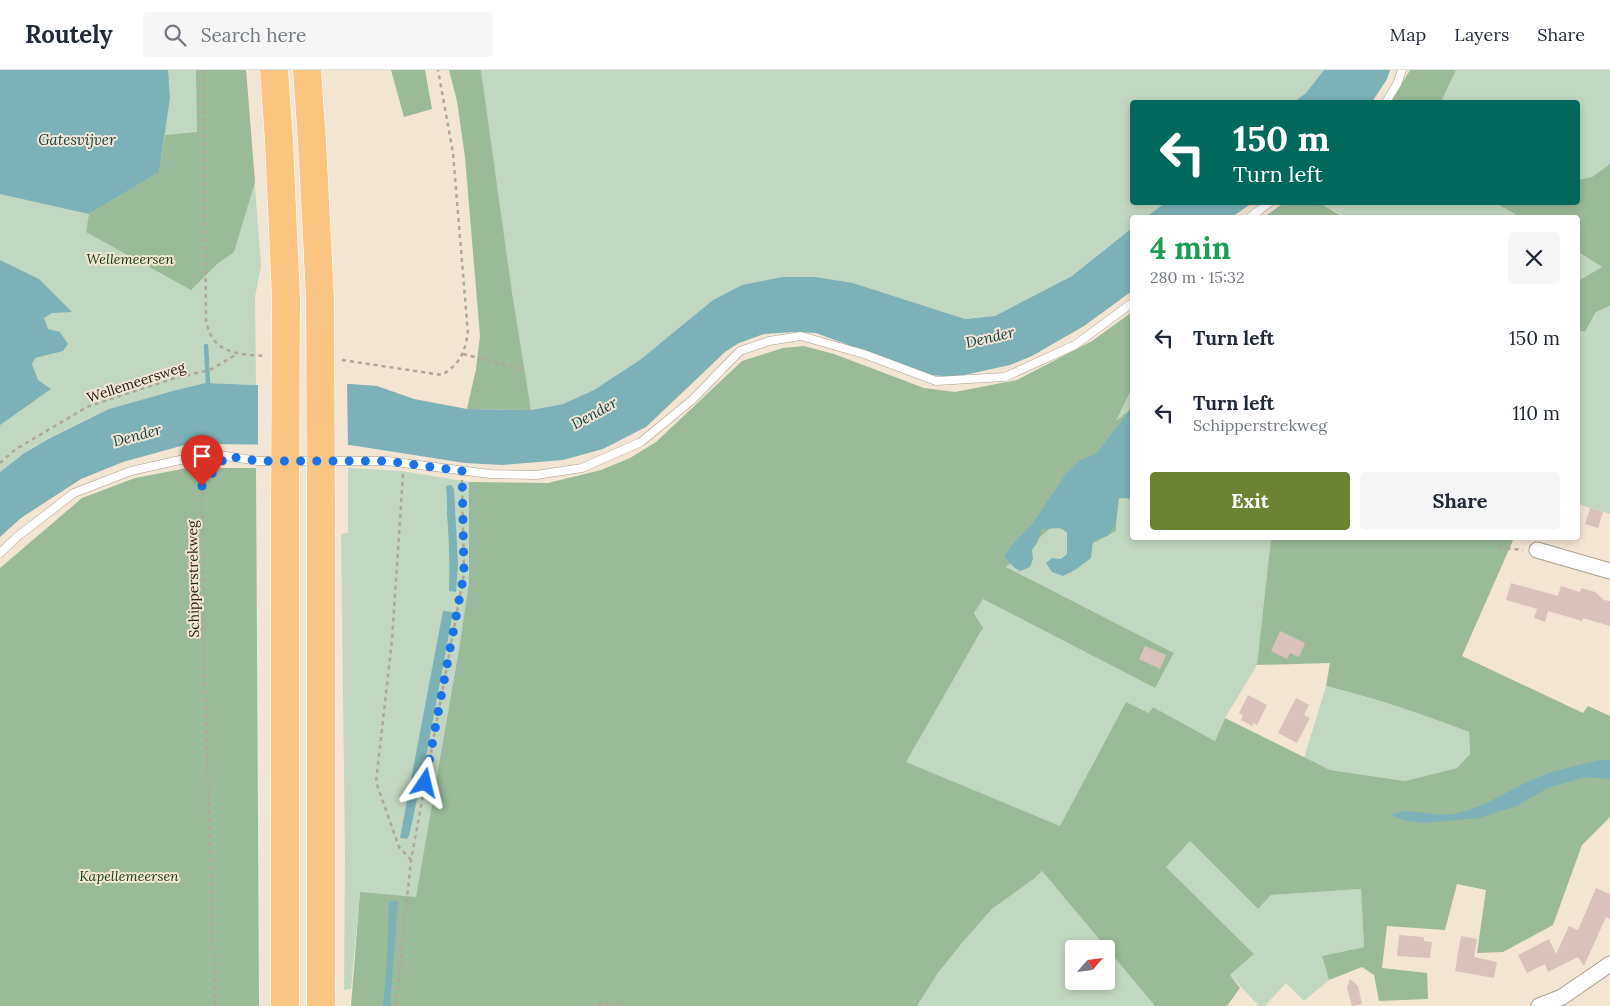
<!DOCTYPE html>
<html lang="en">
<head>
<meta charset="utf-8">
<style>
  body { margin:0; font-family:Lora,serif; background:#f6f6f7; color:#1f2937; height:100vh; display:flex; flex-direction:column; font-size:19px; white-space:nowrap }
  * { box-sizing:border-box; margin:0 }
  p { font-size:16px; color:#747a83 }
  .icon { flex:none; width:28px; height:28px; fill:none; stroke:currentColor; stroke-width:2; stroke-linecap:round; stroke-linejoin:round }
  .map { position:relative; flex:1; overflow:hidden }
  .panel { position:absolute; left:1130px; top:145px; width:450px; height:325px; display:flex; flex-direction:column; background:#fff; border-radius:5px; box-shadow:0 2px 8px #0003 }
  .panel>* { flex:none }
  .banner { position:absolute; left:1130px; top:30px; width:450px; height:105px; border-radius:5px; box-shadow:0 2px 8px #0003; background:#00695c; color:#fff; overflow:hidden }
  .needle { width:32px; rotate:62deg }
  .fabs { position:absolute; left:1065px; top:870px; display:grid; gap:10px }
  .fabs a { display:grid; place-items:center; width:50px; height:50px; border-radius:5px; background:#fff; box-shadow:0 2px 8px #0003; font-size:25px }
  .pin { position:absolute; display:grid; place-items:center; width:42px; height:42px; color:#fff; margin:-51px -21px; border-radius:50% 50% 50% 0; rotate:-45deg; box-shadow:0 0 5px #0007 }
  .pin .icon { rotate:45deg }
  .me { position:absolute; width:55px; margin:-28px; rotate:10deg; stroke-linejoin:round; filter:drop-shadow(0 0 4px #0008) }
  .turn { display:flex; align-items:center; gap:18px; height:105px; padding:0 20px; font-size:22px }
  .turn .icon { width:65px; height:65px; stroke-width:2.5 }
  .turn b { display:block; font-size:35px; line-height:42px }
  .round { display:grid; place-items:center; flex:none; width:52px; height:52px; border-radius:5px; background:#f6f6f7 }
  .overview { display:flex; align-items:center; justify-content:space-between; height:85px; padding:0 20px }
  h1 { font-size:30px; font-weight:800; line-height:38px; color:#1e9e55 }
  .action { display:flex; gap:10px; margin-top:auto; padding:10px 20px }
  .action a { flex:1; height:58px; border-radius:5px; background:#6d8334; color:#fff; font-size:20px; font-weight:800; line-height:58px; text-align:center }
  .action a+a { background:#f6f6f7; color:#1f2937 }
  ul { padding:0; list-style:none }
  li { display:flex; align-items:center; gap:15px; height:75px; padding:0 20px }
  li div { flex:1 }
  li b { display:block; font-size:19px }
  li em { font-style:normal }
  header { display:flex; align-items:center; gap:30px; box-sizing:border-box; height:70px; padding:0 25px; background:#fff; border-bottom:1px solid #e0e1e3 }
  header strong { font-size:24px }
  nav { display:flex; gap:28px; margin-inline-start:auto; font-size:18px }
  .search { width:350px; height:45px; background:#f6f6f7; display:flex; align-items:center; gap:12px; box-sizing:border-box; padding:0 18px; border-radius:5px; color:#747a83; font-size:19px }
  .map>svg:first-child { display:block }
</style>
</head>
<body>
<header>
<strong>Routely</strong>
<div class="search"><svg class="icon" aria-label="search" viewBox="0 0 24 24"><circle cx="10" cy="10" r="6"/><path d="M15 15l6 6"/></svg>Search here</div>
<nav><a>Map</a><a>Layers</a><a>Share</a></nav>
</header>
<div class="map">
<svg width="1610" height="936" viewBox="0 0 1610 936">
  <rect width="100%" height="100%" fill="#f3e5d4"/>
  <path fill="#c2d7c1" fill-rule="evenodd" d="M0,0H246L261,196L255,227L256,315L205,313L109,339L47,369L23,384L0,402Z
    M481,0H1324L1306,23L1294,32H1132V132L1165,133L1146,147L1132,148V158L1072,206L995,246L965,249L853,213L782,207L742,215L713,230L640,291L594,320L563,334L531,340L512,222Z
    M1456,0H1610V94L1592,107L1578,110V32H1441Z
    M1321,133H1495L1520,147H1345Z
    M1578,182L1602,197L1578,211Z
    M1610,236V444L1578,434V260L1585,262L1596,242Z
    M1132,318V338L1115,352Z
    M348,398L402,401L469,412V512L459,579L416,828L360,823L351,919L344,920L345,785L341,464L348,463Z
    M1117,428L1132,429V468H1271L1257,595L1225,648L1215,671L1153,637L1149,643L1126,632L1061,757L905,692L983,559L974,543L983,528L1155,618L1174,583L1006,497L1054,455Z
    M1326,616C1375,628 1422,644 1469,662L1470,684L1457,698L1405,711L1330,700L1304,688Z
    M1190,771L1258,839L1270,825L1361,819L1364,877L1322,886L1329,910L1304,931L1286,913L1265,936H1259L1230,905L1254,884L1165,796Z
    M1042,801L1155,936H917L938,903L962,873L992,839L1035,808ZM1074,879H1106V911H1074Z"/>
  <path fill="#9bba99" d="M196,0H246L255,112L234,182L217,194L191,220L86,162L89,144L159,102L165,65L197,62Z
    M391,0H425L432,39L404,47Z
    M449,0H481L512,222L531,340L467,339L476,299L480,266L465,87L457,31Z
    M1410,0H1456L1441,32H1391Z
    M1610,94V236L1596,242L1585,262L1578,260V211L1602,197L1578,182V148L1520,147L1495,133L1578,132V110L1592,107Z
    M1285,132L1320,133L1343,147H1264Z
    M1132,242V318L1116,351L1132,338V429L1117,428L1116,461L1090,475L1054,455L1006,497L1174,583L1155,618L983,529L974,543L983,558L906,692L1060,756L1126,632L1149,643L1153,637L1215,671L1225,648L1330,700L1405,711L1457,698L1470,684L1469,662C1422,644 1375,628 1326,616L1330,593L1257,595L1271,468H1514L1462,586L1583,643L1588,636L1610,646V747L1582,775L1553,855L1503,882L1477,883L1486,820L1457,814L1445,860L1387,856L1382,898L1427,903L1428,929L1379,931L1374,905L1362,897L1329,910L1322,886L1364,877L1361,819L1271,825L1258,839L1190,771L1166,797L1254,884L1230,905L1240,918L1227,936H1155L1042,801L1035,808L992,839L962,873L938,903L917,936H351L360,822L416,827L459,579L469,512V412L548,413L601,400L630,388L656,372L742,291L783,278L804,276L834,284L924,318L955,322L1017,310L1092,271Z
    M187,398H256L259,936H0V498L82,428L135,408Z"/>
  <path fill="#7bb1b7" d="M0,0H168L170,28L159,102L89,144L0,124Z
    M1324,0H1390L1387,9L1372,32H1294L1306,23Z
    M1165,133V132L1252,133L1232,147H1146Z
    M1132,158V221L1084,256L1032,286L1010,295L955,307L930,305L816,263L794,262L764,264L739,273L725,282L646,357L603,379L563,390L502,395L465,393L350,375L188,374L123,392L81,409L21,448L0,467V402L23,384L48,369L109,339L173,321L205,313L256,315L351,314L377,316L414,329L467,339L531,340L563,334L594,320L640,290L713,230L742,215L782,207H815L853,213L965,249L995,246L1072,206Z
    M0,190L39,209L72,242L52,243L44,248L48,259L60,262L68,274L63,281L35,288L32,294L38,310L51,319L0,355Z
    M1132,338V428H1119L1116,453L1109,465L1093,471L1091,488L1075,500L1063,506L1052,502L1046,493L1052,488L1061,489L1067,484V462L1062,458L1042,459L1037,473L1032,480L1033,489L1030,497L1020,501L1015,498L1004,487L1012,475L1033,453L1066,404L1080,390L1096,384Z
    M451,415L454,419L458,494L456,522L449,521C450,495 449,469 447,443C447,434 447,426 446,416Z
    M443,541L453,542L425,693L409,766L407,769L400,768Z
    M1600,690H1610V709L1584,707L1546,719L1517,736L1479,748L1424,753L1407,751L1397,748L1392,745C1406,735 1435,748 1453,744C1484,739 1511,718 1541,706C1559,699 1581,695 1600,690Z
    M389,831H398L390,936H383L387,887Z"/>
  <path fill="#f3e5d4" d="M347,312L348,377H258V313Z"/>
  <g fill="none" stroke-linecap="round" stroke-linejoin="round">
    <path stroke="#7bb1b7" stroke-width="4.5" d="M206,276L208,313"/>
  </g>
  <path fill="#d9c2bc" d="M1590,438L1603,442L1598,458L1585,454Z
    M1511,513L1558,526L1561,516L1580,522L1582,518L1595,522L1604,530L1610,531V556L1583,548L1582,551L1548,541L1545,552L1534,548L1537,539L1506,530Z
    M1280,561L1305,573L1299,587L1290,583L1287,589L1271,581Z
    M1145,576L1166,585L1160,599L1139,589Z
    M1248,625L1267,635L1257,655L1254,653L1252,656L1241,650L1243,645L1239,643Z
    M1296,628L1309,635L1304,645L1310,648L1297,673L1278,663Z
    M1596,818L1610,824V849L1606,847L1584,896L1578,887L1548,902L1545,894L1527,903L1518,885L1549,869L1556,884L1569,856L1578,860Z
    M1399,865L1424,867V871L1432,872L1430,888L1397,886Z
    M1461,866L1477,869L1474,887L1497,892L1494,908L1455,901Z
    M1350,909L1358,916L1362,934L1352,936L1347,918Z"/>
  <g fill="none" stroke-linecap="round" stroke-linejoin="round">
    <g stroke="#ac9e8e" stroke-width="9">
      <path id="lane" d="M1386,32L1397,14L1402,0
        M1249,148L1270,132
        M0,483L18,466L74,423L131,401L198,386H226L258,391H387L490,404L536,405L582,398L641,372L692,330L740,281L769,271L801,266L864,284L936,311L1005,307L1075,275L1132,233"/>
    </g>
    <g stroke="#ac9e8e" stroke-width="17">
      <path id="street" d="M1537,480L1610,501
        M1539,936L1562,927L1610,894"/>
    </g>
    <g stroke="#fff" stroke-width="29">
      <path id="highway" d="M274,0L279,71L286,229
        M307,0L312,71L320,228
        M285,439V936
        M321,439V936"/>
    </g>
    <path stroke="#b1a698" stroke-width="2.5" stroke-dasharray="4 4" stroke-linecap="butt" d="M204,0L206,253C208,257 209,263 212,267C222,285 249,285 266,286
      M463,284L525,300
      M342,290L442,305C461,292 463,286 468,264L453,83L438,0
      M210,300L237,284
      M0,393L16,379L87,337L172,309L205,301
      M403,404L392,570L376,712L399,777L411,790
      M1498,468L1501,478L1523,480
      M215,936L204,580L202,416L218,396
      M396,936L411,790L464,504L462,410
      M589,936L619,932L625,936"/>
    <use href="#lane" stroke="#fff" stroke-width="8"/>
    <use href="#street" stroke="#fff" stroke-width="15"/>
    <use href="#highway" stroke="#fac581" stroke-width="28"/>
    <g stroke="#fff" stroke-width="29" stroke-linecap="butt">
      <path id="highway-bridge" d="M320,228L321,439
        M285,439L286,229"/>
    </g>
    <use href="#highway-bridge" stroke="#fac581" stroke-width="28"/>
  </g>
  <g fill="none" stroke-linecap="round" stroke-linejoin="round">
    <path stroke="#1a73e8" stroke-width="9" stroke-dasharray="0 16.2" d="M202,416L226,386L258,391H387L462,401L464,504L425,713"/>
  </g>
  <g text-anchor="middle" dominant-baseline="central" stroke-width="4" stroke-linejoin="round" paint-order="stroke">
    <g font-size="14" font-style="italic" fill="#113e12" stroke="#f3e5d4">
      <text x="130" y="189">Wellemeersen</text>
      <text x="129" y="806">Kapellemeersen</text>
    </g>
    <g font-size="14" fill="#25201a" stroke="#f3e5d4">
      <text transform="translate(136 312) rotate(-18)">Wellemeersweg</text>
      <text transform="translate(193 509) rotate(-91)">Schipperstrekweg</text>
    </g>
    <g font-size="15" font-style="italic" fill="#114349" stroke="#f3e5d4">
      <text x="77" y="69">Gatesvijver</text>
      <text transform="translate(990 267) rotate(-13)">Dender</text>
      <text transform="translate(594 343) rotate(-29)">Dender</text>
      <text transform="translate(137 365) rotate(-15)">Dender</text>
    </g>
  </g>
</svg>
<div class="fabs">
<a><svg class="needle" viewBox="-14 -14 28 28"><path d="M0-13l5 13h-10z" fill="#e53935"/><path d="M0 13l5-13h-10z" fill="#747a83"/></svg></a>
</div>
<div class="pin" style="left:202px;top:416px;background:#d93025"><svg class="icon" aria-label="arrive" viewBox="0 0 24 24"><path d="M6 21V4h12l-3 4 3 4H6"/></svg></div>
<svg class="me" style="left:425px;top:713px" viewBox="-20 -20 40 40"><path d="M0-17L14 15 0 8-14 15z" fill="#1a73e8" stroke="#fff" stroke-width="4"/></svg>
<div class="banner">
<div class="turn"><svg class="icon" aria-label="left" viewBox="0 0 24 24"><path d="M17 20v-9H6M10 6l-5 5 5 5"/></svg><div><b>150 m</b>Turn left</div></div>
</div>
<section class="panel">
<div class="overview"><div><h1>4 min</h1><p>280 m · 15:32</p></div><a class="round"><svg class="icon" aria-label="close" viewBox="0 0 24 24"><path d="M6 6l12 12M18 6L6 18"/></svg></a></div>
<ul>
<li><svg class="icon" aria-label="left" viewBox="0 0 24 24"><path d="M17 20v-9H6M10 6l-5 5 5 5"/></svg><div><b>Turn left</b></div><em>150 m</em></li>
<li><svg class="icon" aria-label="left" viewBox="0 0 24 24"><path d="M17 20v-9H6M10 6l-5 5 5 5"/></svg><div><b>Turn left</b><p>Schipperstrekweg</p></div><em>110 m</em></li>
</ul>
<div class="action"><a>Exit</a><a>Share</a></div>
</section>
</div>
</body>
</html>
